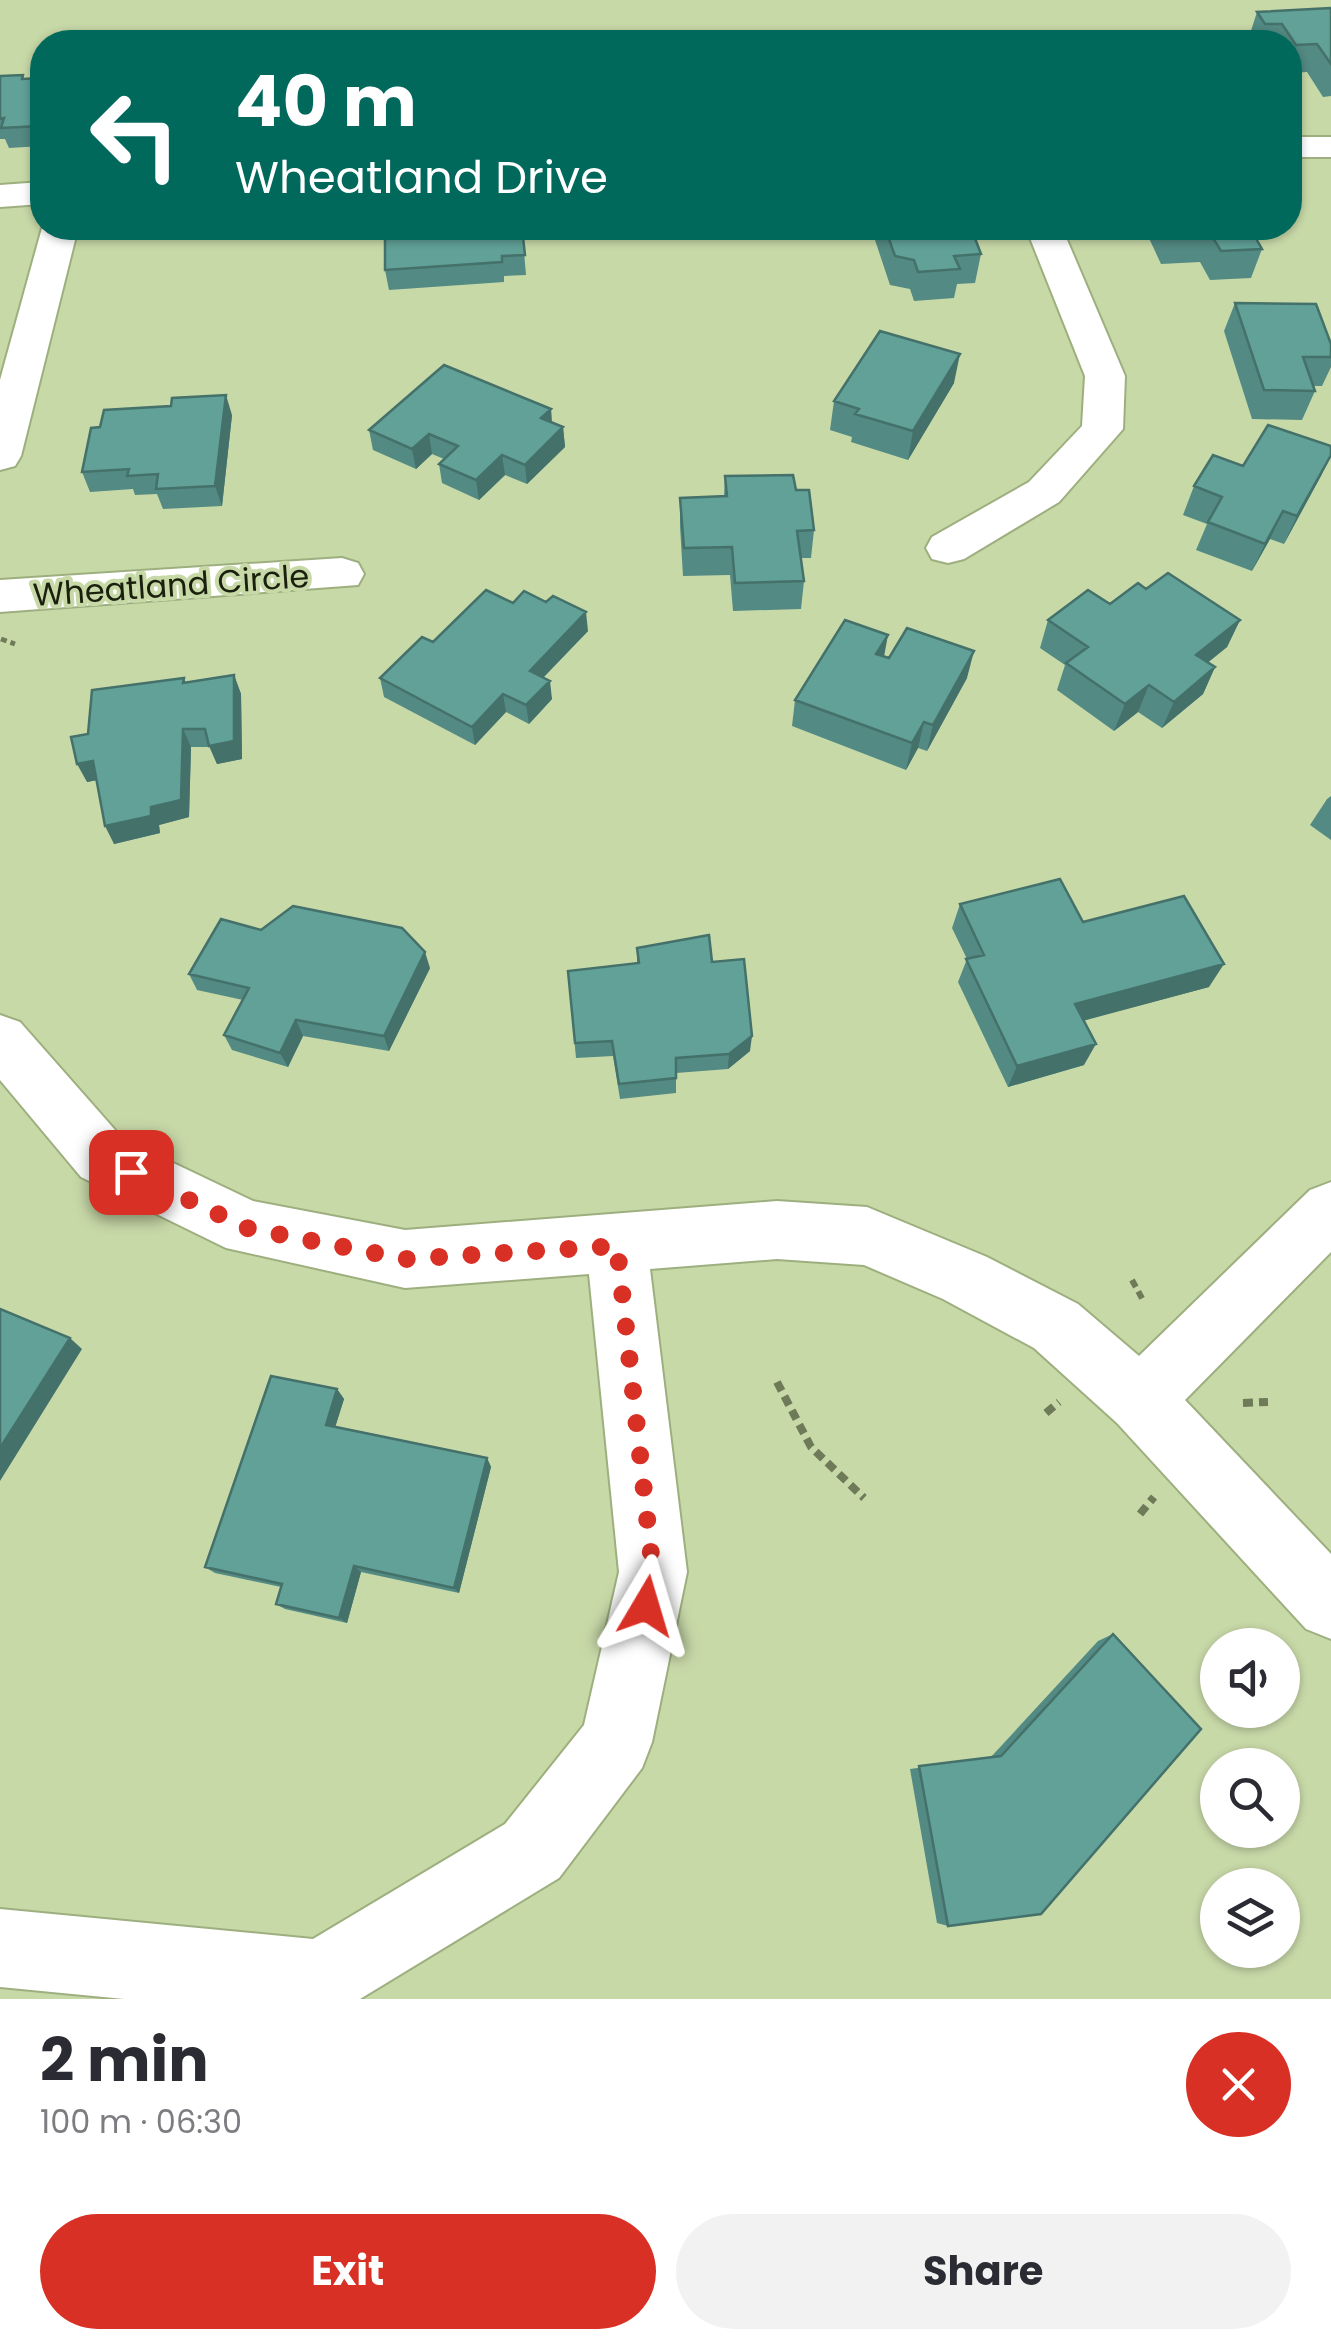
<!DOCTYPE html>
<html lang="en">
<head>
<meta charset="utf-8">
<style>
  body { margin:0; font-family:Poppins,sans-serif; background:#f2f2f3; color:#2b2b33; height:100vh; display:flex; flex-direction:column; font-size:38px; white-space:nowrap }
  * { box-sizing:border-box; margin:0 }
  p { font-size:32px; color:#7c7c81 }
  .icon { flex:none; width:55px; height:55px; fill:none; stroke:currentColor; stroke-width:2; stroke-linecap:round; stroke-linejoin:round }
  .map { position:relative; height:1999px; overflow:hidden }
  .drawer { display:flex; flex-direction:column; background:#fff; flex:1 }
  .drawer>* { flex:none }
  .banner { position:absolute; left:30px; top:30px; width:1272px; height:210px; border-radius:40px; box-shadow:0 2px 8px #0004; background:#00695c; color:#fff; overflow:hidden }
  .buttons { position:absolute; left:1200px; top:1628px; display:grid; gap:20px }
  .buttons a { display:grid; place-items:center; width:100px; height:100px; border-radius:50%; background:#fff; box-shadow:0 2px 8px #0004; font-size:50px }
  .pin { position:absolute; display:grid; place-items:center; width:85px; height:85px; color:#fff; margin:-42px; border-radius:20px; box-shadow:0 5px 15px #0006 }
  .me { position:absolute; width:110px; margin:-55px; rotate:7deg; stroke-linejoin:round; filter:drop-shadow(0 0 8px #0008) }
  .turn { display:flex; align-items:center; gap:35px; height:210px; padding:0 40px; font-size:45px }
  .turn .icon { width:130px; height:130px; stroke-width:2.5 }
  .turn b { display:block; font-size:70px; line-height:85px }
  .round { display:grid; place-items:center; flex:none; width:105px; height:105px; border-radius:52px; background:#f2f2f3 }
  .head { display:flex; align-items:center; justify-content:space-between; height:170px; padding:0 40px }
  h1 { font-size:60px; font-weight:700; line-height:75px }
  .primary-button { display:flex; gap:20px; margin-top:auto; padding:20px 40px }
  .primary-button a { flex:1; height:115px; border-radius:60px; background:#d93025; color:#fff; font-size:40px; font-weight:700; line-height:115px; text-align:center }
  .primary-button a+a { background:#f2f2f3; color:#2b2b33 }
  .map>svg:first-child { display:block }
</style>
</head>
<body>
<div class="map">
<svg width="1331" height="1999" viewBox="0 0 1331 1999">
  <rect width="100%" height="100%" fill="#c8d9a8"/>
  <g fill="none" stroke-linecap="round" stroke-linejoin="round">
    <g stroke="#9eaf7f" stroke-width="4">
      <path id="minor" d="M1290,137H1331V157H1290Z
        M42,182V204L0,207V185Z
        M42,228H78L21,456L15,466L0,470V380Z
        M1026,228H1062L1125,376L1123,429L1059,502L964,559L948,563L932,559L926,548L932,537L1029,482L1082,426L1085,376Z
        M342,558L358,563L364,574L358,585L0,612V580Z
        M0,1015L20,1022L123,1139L253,1201L405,1230L777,1201L867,1207L987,1257L1078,1304L1139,1356L1310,1190L1331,1182V1252L1185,1400L1331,1554V1639L1306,1629L1117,1423L1034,1348L943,1299L864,1265L777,1259L650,1269L687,1572L652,1742L642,1768L559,1878L360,1999H124L0,1987V1909L313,1939L505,1824L584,1725L619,1572L589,1274L405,1288L226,1248L81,1177L0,1080Z"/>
    </g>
    <path stroke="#6f7a58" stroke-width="5" stroke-dasharray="6 4" stroke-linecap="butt" d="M1,639L15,644"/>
    <path stroke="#6f7a58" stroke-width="6" stroke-dasharray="8 5" stroke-linecap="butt" d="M1132,1280L1144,1302"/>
    <path stroke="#6f7a58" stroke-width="8" stroke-dasharray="10 6" stroke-linecap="butt" d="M777,1382L811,1447L864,1498
      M1243,1403L1268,1402
      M1046,1413L1059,1402
      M1140,1514L1154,1497"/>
    <use href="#minor" fill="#fff" fill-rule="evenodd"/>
  </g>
  <path fill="#538a83" d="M1331,8V96L1323,97L1307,72L1290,73V42H1249L1248,40L1257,12Z
    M0,76L24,79L42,78V146L9,148L5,139H0Z
    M522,228L526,275L504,276V282L389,290L385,270Z
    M875,228H971L981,254L975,283L957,284L954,298L914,301L910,289L890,285L874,237Z
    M1150,228H1257L1254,236L1262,249L1251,278L1210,280L1200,262L1161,264L1148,236Z
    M1235,303L1331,344V367L1322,386H1313L1315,391L1302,420L1252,419L1224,331Z
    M954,383L908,460L851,442L852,437L830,430L834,401Z
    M551,409L552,423L563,427L565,447L527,484L505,475L479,500L442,483L439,464L444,459L432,454L416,469L373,450L369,430Z
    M232,415L222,506L163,509L157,494L135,495L133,489L90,492L82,472Z
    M1331,456L1284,544L1270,539L1252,571L1196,550L1207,524L1183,515L1194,486L1243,466Z
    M725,476L796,490L814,530L811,558H801L804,581L801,609L733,611L730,575L683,576L680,526V498L724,496Z
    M1146,589L1240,620L1227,647L1208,662L1215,667L1203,694L1162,728L1138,712L1114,731L1057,690L1065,665L1040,648L1048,620L1110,604Z
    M513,603L588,631L544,677L552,699L529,724L506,712L475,745L384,697L380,678L433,642Z
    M884,656L967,678L927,751L918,748L906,770L792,726L795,700Z
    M234,675L241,694L242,759L217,764L210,747H191L189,817L159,825L160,833L114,844L97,780L87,782L88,734L184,678L186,683Z
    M1331,796V840L1310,825L1327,799Z
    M960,904L1083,922L1209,987L1084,1020V1065L1008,1087L958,982L967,959L952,928Z
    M261,930L430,968L389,1051L303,1036L288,1067L232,1050L224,1035L243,1000L197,990L189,974Z
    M637,948L712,962L750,1051L728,1069L676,1073V1093L620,1099L613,1056L576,1058L568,971L637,963Z
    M337,1389L344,1399L335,1427L487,1458L491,1467L459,1593L361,1572L347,1623L285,1609L276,1604L281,1587L215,1573L205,1567Z
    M1113,1634L948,1926L937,1923L910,1769L990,1758L1098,1641Z"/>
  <path fill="#44716a" d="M960,354L954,383L908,460L913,431Z
    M226,395L232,415L222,506L215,486Z
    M551,409L552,429L541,418Z
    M563,427L565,447L527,484L525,465Z
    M429,434L432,454L416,469L412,449Z
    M502,455L505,475L479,500L476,480Z
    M1331,455L1321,476L1284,544L1297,516Z
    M1283,511L1270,539L1252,571L1265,544Z
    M586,612L588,631L532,689L530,671Z
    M1240,620L1227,647L1184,682L1196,655Z
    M888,635L883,662L876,654Z
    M974,651L967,678L927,751L933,725Z
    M1215,667L1203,694L1162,728L1174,702Z
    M234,675L241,694L242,759L217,764L209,746Z
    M550,681L552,699L529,724L526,705Z
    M1149,685L1138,712L1114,731L1125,704Z
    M503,694L506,712L475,745L472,727Z
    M924,722L918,748L906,770L912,743Z
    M183,729L191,747L189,817L159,825L160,833L114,844L105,826L151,807Z
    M93,761L103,779L87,782L77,764Z
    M425,952L430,968L389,1051L384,1036Z
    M1224,964L1209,987L1064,1026L1075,1004Z
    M296,1020L303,1036L288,1067L280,1053Z
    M752,1036L750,1051L728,1069L729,1054Z
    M1096,1044L1084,1065L1008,1087L1017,1066Z
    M70,1338L82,1349L0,1481V1448Z
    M337,1389L344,1399L333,1434L326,1425Z
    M487,1458L491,1467L459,1593L454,1588Z
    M354,1566L361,1572L347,1623L339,1618Z"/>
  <path fill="#61a198" stroke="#44716a" stroke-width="2.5" d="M1331,8V64L1317,44L1296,45L1282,24H1265L1257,12Z
    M696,36L698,42H669L668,37Z
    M1165,38L1168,42H1082Z
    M23,75L22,79L42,78V120L41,126L1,128L4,118L0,119V76Z
    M385,228H497V230L522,228L525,255L502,256V262L385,270Z
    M885,228H971L981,254L954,256L960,269L918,272L914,260L895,256Z
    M1167,228H1250L1262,249L1221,251L1210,233L1170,235Z
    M1235,303L1316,304L1331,344V357H1303L1315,391L1264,390Z
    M880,331L960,354L913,431L855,414L859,409L834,401Z
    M444,365L551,409L541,418L563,427L525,465L502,455L476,480L439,464L458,446L429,434L412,449L369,430Z
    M226,395L215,486L156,489L158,474L127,476L129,469L82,472L91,428L100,427L104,410L171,406L172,398Z
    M1268,425L1331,446V455L1297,516L1283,511L1265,544L1208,522L1222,497L1194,486L1213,455L1243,466Z
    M793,475L796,490H809L814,530L797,531L804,581L735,583L732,547L684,548L680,498L727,496L725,476Z
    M1168,573L1240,620L1196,655L1215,667L1174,702L1149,685L1125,704L1066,663L1088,647L1048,620L1088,590L1110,604L1138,583L1146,589Z
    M486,590L513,603L524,591L546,602L553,596L586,612L530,671L550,681L526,705L503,694L472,727L380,678L422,637L433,642Z
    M845,620L888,635L876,654L889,658L907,628L974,651L933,725L924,722L912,743L795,700Z
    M234,675V741L209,746L205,729H183L181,800L151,807V816L105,826L93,761L77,764L71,737L88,734L92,690L184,678L183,683Z
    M1060,879L1083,922L1184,896L1224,964L1075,1004L1096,1044L1017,1066L966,959L984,955L960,904Z
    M293,906L402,928L425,952L384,1036L296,1020L280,1053L224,1035L249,988L189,974L221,919L261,930Z
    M709,935L712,962L744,959L752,1036L729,1054L676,1058V1078L619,1084L612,1041L575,1043L568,971L639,963L637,948Z
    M0,1309L70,1338L0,1448Z
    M271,1376L337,1389L326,1425L487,1458L454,1588L354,1566L339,1618L276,1604L282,1584L205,1567Z
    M1113,1634L1201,1729L1041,1914L948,1926L919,1766L1001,1756Z"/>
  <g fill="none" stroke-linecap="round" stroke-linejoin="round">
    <path stroke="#d93025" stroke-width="18" stroke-dasharray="0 32.4" d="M131,1172L247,1228L405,1259L617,1246L653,1572L646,1606"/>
  </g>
  <g text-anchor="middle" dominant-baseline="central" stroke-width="8" stroke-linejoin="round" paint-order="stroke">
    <g font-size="32" fill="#1a200d" stroke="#c8d9a8">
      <text transform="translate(171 585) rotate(-4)">Wheatland Circle</text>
    </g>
  </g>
</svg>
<div class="buttons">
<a><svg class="icon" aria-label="sound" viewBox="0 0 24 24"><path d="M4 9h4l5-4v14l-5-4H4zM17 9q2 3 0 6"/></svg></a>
<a><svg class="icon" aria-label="search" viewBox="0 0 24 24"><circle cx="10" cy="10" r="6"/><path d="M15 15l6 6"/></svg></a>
<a><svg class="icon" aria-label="layers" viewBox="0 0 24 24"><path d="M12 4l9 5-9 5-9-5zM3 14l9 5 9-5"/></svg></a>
</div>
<div class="pin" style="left:131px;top:1172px;background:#d93025"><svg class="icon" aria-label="arrive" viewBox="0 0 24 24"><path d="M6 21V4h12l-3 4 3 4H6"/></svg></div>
<svg class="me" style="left:646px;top:1606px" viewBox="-20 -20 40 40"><path d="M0-17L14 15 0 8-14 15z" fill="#d93025" stroke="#fff" stroke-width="4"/></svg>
<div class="banner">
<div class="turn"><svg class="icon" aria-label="left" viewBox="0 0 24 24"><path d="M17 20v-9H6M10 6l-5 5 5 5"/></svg><div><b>40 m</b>Wheatland Drive</div></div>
</div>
</div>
<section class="drawer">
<div class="head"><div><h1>2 min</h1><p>100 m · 06:30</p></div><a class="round" style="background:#d93025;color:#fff"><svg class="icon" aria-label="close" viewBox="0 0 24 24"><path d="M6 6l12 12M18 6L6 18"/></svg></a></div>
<div class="primary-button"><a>Exit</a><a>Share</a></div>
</section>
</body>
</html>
